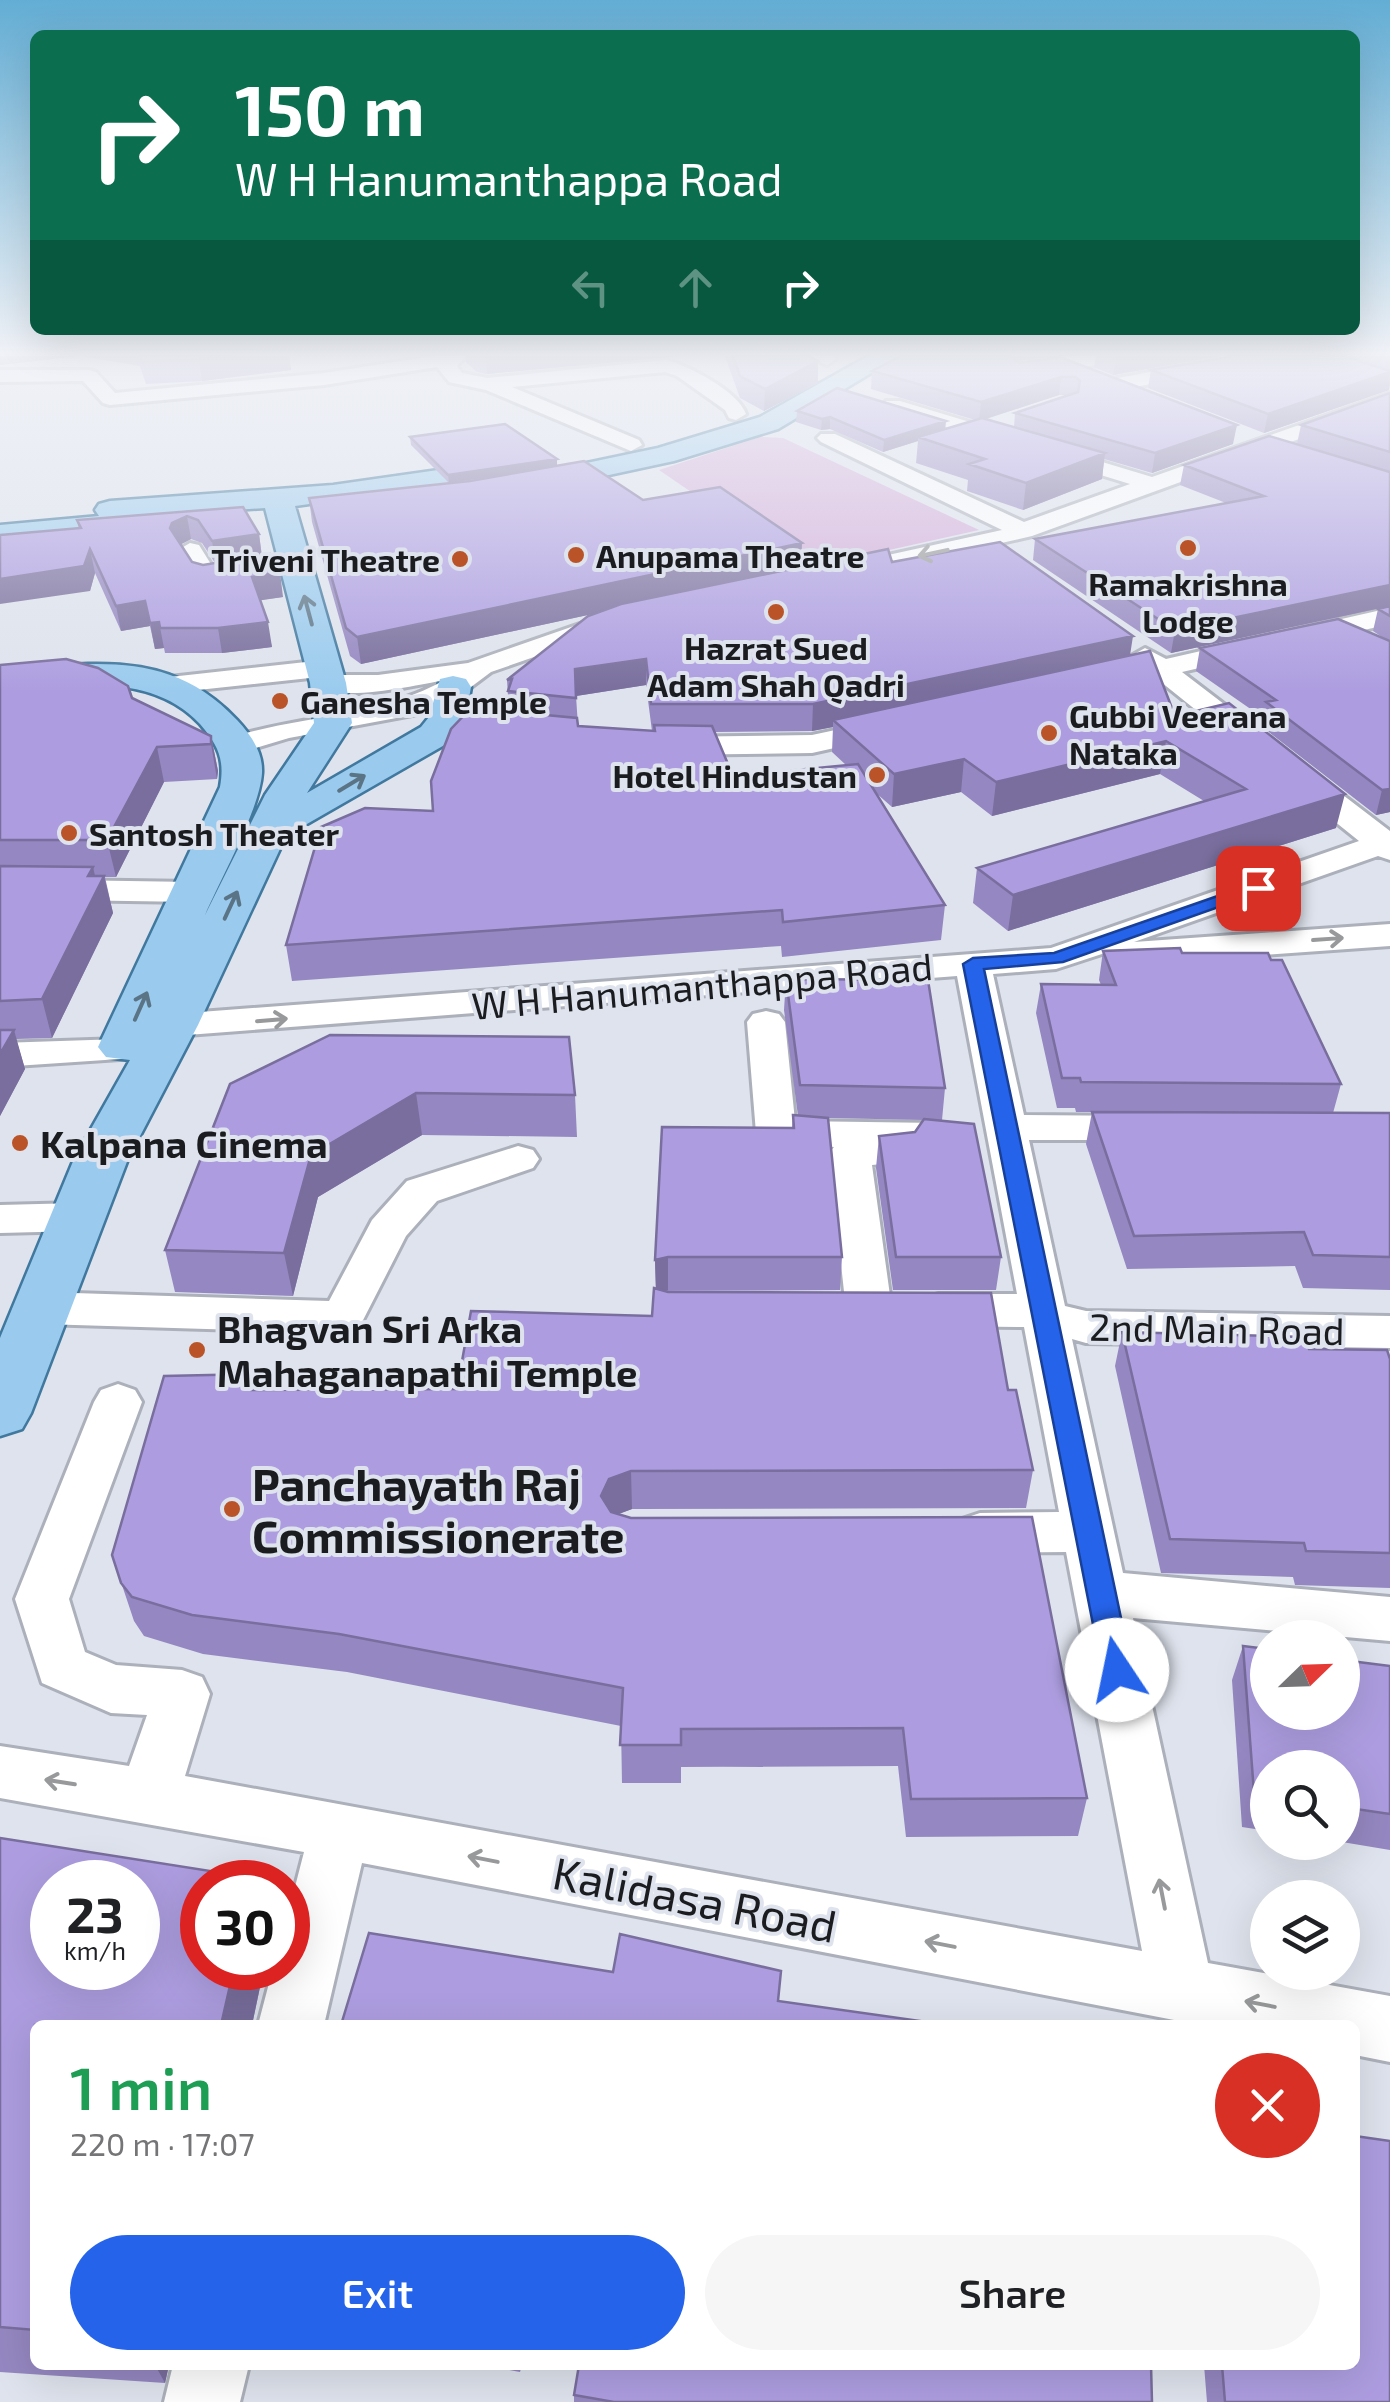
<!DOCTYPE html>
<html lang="en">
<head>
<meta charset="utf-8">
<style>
  body { margin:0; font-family:"Exo 2",sans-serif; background:#f6f6f6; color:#202124; height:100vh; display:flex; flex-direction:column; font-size:38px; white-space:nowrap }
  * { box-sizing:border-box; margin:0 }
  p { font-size:32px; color:#757577 }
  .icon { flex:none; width:55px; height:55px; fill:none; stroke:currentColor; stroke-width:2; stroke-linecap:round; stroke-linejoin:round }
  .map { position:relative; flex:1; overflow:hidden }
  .sheet { position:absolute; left:30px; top:2020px; width:1330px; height:350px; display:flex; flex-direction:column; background:#fff; border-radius:15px; box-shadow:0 10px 40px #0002 }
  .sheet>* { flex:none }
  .banner { position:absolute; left:30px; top:30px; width:1330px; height:305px; border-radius:15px; box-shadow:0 10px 40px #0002; background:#0b6e4f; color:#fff; overflow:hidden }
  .needle { width:65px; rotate:67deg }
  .controls { position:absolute; left:1250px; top:1620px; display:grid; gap:20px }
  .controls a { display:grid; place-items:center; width:110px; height:110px; border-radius:50%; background:#fff; box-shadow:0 10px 40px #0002; font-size:50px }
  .speed { position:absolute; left:30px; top:1860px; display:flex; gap:20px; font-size:50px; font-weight:700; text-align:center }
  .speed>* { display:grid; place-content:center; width:130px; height:130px; border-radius:50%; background:#fff; box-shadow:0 10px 40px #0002; line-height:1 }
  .speed small { font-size:25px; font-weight:400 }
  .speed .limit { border:15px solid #d22; background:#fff; color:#111 }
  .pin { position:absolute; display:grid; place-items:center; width:85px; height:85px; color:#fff; margin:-42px; border-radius:20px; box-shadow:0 5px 15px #0006 }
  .me { position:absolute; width:110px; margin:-55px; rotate:349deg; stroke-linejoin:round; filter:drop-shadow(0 0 8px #0008) }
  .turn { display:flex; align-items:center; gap:35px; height:210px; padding:0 40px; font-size:45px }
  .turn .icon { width:130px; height:130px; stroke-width:2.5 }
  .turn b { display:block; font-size:70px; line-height:85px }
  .lanes { display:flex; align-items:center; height:95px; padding:0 40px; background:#0003; justify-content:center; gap:50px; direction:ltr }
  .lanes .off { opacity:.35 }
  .round { display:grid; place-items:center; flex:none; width:105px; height:105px; border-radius:52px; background:#f6f6f6 }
  .summary { display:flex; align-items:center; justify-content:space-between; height:170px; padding:0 40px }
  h1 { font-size:60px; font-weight:600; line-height:75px; color:#1e9e55 }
  .action { display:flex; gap:20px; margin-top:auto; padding:20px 40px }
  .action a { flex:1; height:115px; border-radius:60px; background:#2563eb; color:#fff; font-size:40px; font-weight:600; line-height:115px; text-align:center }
  .action a+a { background:#f6f6f6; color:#202124 }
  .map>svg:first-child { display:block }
</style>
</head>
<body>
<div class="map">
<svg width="1390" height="2402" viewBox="0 0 1390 2402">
  <rect width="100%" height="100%" fill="#dee3ed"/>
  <path fill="#d3adda" d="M760,437L783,438L979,530L804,569L659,470Z"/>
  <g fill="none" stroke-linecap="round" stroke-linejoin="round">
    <g stroke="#acb0ba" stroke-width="6">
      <path id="minor" d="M440,355H467L457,366L462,373L487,378L666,360C689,366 738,391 746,414L736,420L729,418L725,410L677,376L665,372L512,387L639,440L642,445L631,451L486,390L449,382L437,367L324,385L110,405L103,403L83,381L0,382V370H89L96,372L115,393L324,373Z
        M804,355H834L836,359L827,365Z
        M1081,355H1133L1124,361L1020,376L1010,370L1020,364Z
        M1243,355H1286L1277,361L1107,392L1097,386L1107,380Z
        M1390,393V406L1032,536L838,580L826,573L838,566L1002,530L821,442L817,438L821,434H835L1024,522L1130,484L886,409V401H900L1152,477Z
        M190,543L199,545L214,569L245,565L257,572L245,579L198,583L178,550Z
        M1390,608V624L1182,672L1390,831V860L1378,856L1134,942L1390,924V946L1122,965L1109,962L1105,953L1056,969L993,974L1024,1115L1145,1116L1159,1119L1165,1128L1159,1137L1145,1140H1029L1065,1306L1086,1311L1390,1316V1348L1086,1343L1072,1339L1123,1573L1390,1597V1641L1133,1618L1208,1963L1390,1996V2062L1355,2055V2025H1200L362,1863L324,2025H258L273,1968H288V1914L304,1852L0,1798V1746L129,1766L147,1715L111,1713L42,1683L15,1599L94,1402L101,1390L118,1384L135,1390L142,1402L69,1599L85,1652L116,1665L182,1670L202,1677L210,1694L185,1776L1142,1951L1066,1552L980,1553L962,1547L954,1533L962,1519L980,1513L1059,1512L1024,1327L938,1326L922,1321L915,1310L922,1299L938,1294H1017L957,976L174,1036L161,1033L155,1025L161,1017L174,1014L1051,948L1359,841L1156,678L1103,690L1093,688L1089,682L1093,676L1140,665L1131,656L1145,648L1166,659Z
        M617,611L626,613L630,619L626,625L491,672L463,693L423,713L289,738L239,753L228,750L224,744L228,738C299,716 380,716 445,680C417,685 332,705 314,683L319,677L170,693L156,685L170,677L324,660L338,668L331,675H378L468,663Z
        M887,719L897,722L902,728L897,734L812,753L665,755L654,752L650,746L654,740L665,737L812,735Z
        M0,879L192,882L204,885L209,892L204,899L192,902L0,899Z
        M766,1011L779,1014L785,1022L795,1121L938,1123L952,1127L958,1136L952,1145L914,1148L917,1152L911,1161L872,1165L892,1310L885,1321L869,1326L853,1321L846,1310L829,1153L834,1147L762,1142L756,1133L747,1022L753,1014Z
        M121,1039L135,1042L140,1050L135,1058L0,1067V1043Z
        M518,1146L533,1150L539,1159L533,1168L437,1201L406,1236L359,1328L343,1333L42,1324L26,1319L19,1308L26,1297L42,1292L329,1301L372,1220L407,1181Z
        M78,1203L93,1207L99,1217L93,1227L78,1231L0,1233V1205Z
        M173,2365H249L240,2402H164Z"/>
    </g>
    <g stroke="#41789e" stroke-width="5">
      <path id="major" d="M870,355H901L778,429L674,461L525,493L515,490L510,484L515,478L658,448L760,417Z
        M516,459L526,462L530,468L526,474L295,506L346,683L352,723L307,793L421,727L429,717L440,679L453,676L466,679L471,687L465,721L448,743L286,836L198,1025L128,1159L31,1413L22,1429L0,1436V1338L74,1159L130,1060L106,1057L98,1047L220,787C225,759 218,745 200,724C149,669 67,687 0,692V670C90,664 169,647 237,720C251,735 263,752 262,773C260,809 220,880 205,915L265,795L314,723L310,683L265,508L162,515L166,521L162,527L151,530L0,543V525L99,516L95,510L99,504L110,501L333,485Z"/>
    </g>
    <use href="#minor" fill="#fff" fill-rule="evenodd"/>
    <use href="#major" fill="#9acbee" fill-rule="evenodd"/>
  </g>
  <path fill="#9587c1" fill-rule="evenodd" d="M0,356H289L291,370L202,381L146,384L140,366L80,356Z
    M466,356H680L487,374L477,372L466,362Z
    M725,356H809L818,383L764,411L740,398Z
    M901,356H1059L1017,361L1019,363L1060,357L1233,444L1152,473L1104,459L1102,479L1023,510L967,491L968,480L916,463L918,441L883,452L830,429L821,430L796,422L797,411L946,429L975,420L871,389L872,371ZM1059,395H1068L1015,413L1014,427L986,419Z
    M1096,356H1220L1113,375L1094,367Z
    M1234,356H1390V384L1389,390L1264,433L1148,388L1151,370Z
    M1390,393V606L1171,653L1033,560L1035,539L1226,503L1180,485L1184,465L1297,444L1301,425Z
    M410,437L557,459V466L643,500L801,567L892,562L1130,655L1175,716L1336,828L1008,931L973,903L977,868L1204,801L1160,774L992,816L961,792L892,807L876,793L945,905L941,940L782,957L781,946L292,981L286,945L433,811L509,712L507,680L592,614L361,664L350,656L312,522L309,498L470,481L530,471L449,483L411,445ZM646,685L652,731L578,726L576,696ZM833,727L832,752L846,765L733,776L714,732L812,731Z
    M243,507L259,534L262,556L283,597L260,600L272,647L222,653H165L164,648L155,649L150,626L121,631L95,573L90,591L77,520ZM191,539L202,543L215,563L203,565L192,562L181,544Z
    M1390,606V812L1376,815L1261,726L1262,717L1196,671L1200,648L1385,639L1373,631L1378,609Z
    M0,665L132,698L211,736L218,771L217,779L164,782L116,877H105L113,913L52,1038L16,1039L25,1069L0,1116Z
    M1103,951L1182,953L1271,960L1341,1084L1333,1113H1390V1290L1303,1288L1295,1266L1127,1269L1086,1144L1092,1112H1076L1075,1108H1057L1036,1013L1041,984L1101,985L1099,980Z
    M786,979L945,1088L942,1120L1001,1257L996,1290H893L876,1168L879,1136L915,1132L924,1120L828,1118L842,1257L840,1290L665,1291L1008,1390L1033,1470L1026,1508L632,1509L618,1514L1087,1798L1078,1836L906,1837L898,1766L681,1767V1783H622L621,1726L347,1672L203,1654L144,1636L134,1621L112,1555L256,1374L260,1390L457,1389L652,1316L656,1288L655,1260L792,1128L793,1115L798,1116L784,1010Z
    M230,1084L575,1095L577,1137L422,1135L318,1197L293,1296L175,1292L165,1250Z
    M1122,1332L1309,1349L1390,1359V1588L1295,1585L1293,1577L1161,1573L1115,1366Z
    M1243,1646L1390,1666V1850L1342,1842V1768H1268V1831L1242,1827L1232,1680Z
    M0,1838L255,1878L257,1882H202V1968H264L252,2025H35V2365H169L165,2383L0,2372Z
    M482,2365H522L520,2372Z
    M1204,2365H1355L1390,2402H1207Z
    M574,2395L1152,2402H574Z"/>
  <path fill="#796e9d" d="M0,356H80L0,365Z
    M231,356H289L291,370L202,381L199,359Z
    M486,356H680L487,374Z
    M1005,356H1059L1016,361Z
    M1126,356H1220L1113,375L1116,357Z
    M818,361V383L764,411L765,389Z
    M1390,372L1389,390L1264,433L1268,414Z
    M1061,377L1059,395L979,421L981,402Z
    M830,417V429L821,430L822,419Z
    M946,421L945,432L918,437V441L883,452L884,440Z
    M1237,425L1233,444L1152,473L1155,453Z
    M1105,453L1102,479L1023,510L1026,483Z
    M557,459V467L449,483L448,475Z
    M187,516L191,539L176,547L170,528L172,523Z
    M259,534L262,558L216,565L212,541Z
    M802,543L801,569L361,664L357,637Z
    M90,549L95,573L90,591L0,604V579Z
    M280,572L283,597L256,601L252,577Z
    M1390,585V606L1171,653L1175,630Z
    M145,601L150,626L121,631L116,606Z
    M159,622L164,648L155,649L150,623Z
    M268,622L272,647L222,653L218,628Z
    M1133,636L1129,662L833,720V727L812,731L813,704Z
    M646,659V685L576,696L575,669Z
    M211,736L218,771L217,779L211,744Z
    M1166,741L1160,774L992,816L996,782Z
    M157,747L164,782L116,877L107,840Z
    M964,759L961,792L892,807L894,774Z
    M1390,789V812L1376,815L1382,790Z
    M1345,794L1336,828L1008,931L1013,895Z
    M93,867L98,889L104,876L113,913L52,1038L42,999Z
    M14,1030L25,1069L0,1116V1054Z
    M416,1093L422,1135L318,1197L293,1296L284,1253L311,1155Z
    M668,1257V1290L656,1294L655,1260Z
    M256,1374L265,1412L252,1390Z
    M631,1471L632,1509L611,1517L601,1496L609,1479Z
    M234,1968H264L252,2025H221Z
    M155,2365H169L165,2383Z"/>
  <path fill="#ad9de0" stroke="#796e9d" stroke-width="2.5" fill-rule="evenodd" d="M140,356H231L199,359L142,362Z
    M733,356H809L818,361L765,389L740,376Z
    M901,356H1010L1019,363L1060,357L1237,425L1155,453L1015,413L1078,392L1080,381L1076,377H1061L981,402L872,371Z
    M1234,356H1344L1390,371V372L1268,414L1151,370Z
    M837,388L946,421L884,440L830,417L822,419L797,411Z
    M1390,393V452L1301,425Z
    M982,418L1105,453L1026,483L969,464L985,459L918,437Z
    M505,424L557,459L448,475L410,437Z
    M1269,436L1390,472V585L1175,630L1035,539L1264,496L1184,465Z
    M584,461L643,500L720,487L802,543L357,637L346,628L309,498L470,481Z
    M243,507L259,534L212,541L198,520L187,516L172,523L170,528L192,562L203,565L270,554L280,572L252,577L268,622L218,628H160L159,622L150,623L145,601L116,606L90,549L84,566L0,579V535L81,528L77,520Z
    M1000,542L1133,636L813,704H651L646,659L575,669L576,698L508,691L512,679L507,680L588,616L621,604L888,549L892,562Z
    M1390,606V616L1378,609Z
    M1338,619L1390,641V789L1382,790L1266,702L1276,700L1200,648Z
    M1150,651L1175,716L1229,703L1345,794L1013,895L977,868L1246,789L1166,741L996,782L964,759L894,774L833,720Z
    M66,659L98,668L128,686L132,698L211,736V744L157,747L107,840H0V665Z
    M471,708L577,718L578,726L655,731L654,725L712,726L733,776L858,764L945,905L783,922L782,910L286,945L321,827L365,808L433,811L431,781L451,729Z
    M0,866L93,867L88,876H104L42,999L0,1001Z
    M1180,948L1182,953H1268L1271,960H1282L1341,1084L1081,1082L1080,1078H1062L1041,984L1116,985L1103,951Z
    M786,979L928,980L945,1088L800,1085Z
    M0,1030H14L0,1054Z
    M330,1035L569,1037L575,1095L416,1093L311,1155L284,1253L165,1250L230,1084Z
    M1092,1112L1390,1113V1257L1313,1255L1304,1232L1134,1236Z
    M793,1115L828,1118L842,1257H668L655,1260L662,1127L794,1128Z
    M924,1119L974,1124L1001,1257H896L879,1136L915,1132Z
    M654,1288L668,1292L991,1293L1008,1390H1016L1033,1470L631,1471L609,1479L601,1496L611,1512L631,1518L1032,1517L1087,1798L911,1799L903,1728L681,1729V1745H620L623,1688L339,1634L192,1615L132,1597L121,1583L112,1555L164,1376L256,1374L252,1390L457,1389L471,1311L652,1316Z
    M1122,1332L1305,1337L1309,1349L1387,1350L1390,1359V1553L1306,1551L1304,1543L1170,1539Z
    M1243,1646L1268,1649V1712H1342V1660L1390,1666V1814L1342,1807V1768H1268V1796L1254,1793Z
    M0,1838L255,1878L254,1882H202V1968H234L221,2025H35V2330L0,2327ZM52,1882H138V1968H52Z
    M369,1933L613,1972L620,1934L781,1971L778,2001L948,2025H341Z
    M1355,2136L1390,2141V2402H1225L1222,2365H1355Z
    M579,2365H1151L1152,2402H614L574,2395Z"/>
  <defs><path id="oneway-shaft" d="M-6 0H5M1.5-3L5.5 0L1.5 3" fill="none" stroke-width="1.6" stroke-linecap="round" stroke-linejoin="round" transform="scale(2.5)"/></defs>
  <g stroke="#98999a">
    <use href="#oneway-shaft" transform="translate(933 553) rotate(168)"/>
    <use href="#oneway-shaft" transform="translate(1328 939) rotate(-4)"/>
    <use href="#oneway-shaft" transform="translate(272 1020) rotate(-5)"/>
    <use href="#oneway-shaft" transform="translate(60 1782) rotate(-171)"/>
    <use href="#oneway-shaft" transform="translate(483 1859) rotate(-169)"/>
    <use href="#oneway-shaft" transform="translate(1162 1894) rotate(-101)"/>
    <use href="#oneway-shaft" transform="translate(940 1944) rotate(-169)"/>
    <use href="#oneway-shaft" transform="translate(1260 2004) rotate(-169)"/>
  </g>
  <g stroke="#5a7486">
    <use href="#oneway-shaft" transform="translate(308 610) rotate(-105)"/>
    <use href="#oneway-shaft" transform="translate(352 783) rotate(-31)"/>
    <use href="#oneway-shaft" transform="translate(231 905) rotate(-65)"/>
    <use href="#oneway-shaft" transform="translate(141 1006) rotate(-66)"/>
  </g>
  <linearGradient id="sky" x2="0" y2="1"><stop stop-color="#63add4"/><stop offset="0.51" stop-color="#f0f2f7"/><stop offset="1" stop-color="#f0f2f7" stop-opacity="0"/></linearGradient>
  <rect width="1390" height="692" fill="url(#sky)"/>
  <path fill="#2563eb" stroke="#184099" stroke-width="2.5" d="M1258,882L1267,888L1264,891L1063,962L984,969L1132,1670L1128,1679L1117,1683L1106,1679L1102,1670L963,964L973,958L1054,953Z"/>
  <g fill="#ba5428" stroke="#dee3ed" stroke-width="4">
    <circle cx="1188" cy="548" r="10"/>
    <circle cx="576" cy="555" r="10"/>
    <circle cx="460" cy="559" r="10"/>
    <circle cx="776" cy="612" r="10"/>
    <circle cx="280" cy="701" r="10"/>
    <circle cx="1049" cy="733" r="10"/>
    <circle cx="877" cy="775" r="10"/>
    <circle cx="69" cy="833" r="10"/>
    <circle cx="20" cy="1143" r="10"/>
    <circle cx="197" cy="1350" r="10"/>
    <circle cx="232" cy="1509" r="10"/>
  </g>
  <g text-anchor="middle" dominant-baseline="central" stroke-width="8" stroke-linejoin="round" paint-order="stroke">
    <g font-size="32" font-weight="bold" fill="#1a1c1f" stroke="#dee3ed" text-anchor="start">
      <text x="596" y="555">Anupama Theatre</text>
      <text x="440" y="559" text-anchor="end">Triveni Theatre</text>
      <text x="1188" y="583" text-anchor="middle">Ramakrishna<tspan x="1188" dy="37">Lodge</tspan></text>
      <text x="776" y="647" text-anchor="middle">Hazrat Sued<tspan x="776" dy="37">Adam Shah Qadri</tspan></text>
      <text x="300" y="701">Ganesha Temple</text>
      <text x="1069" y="715">Gubbi Veerana<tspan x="1069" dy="37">Nataka</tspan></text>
      <text x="857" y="775" text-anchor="end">Hotel Hindustan</text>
      <text x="89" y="833">Santosh Theater</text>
    </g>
    <g font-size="38" fill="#1a1c1f" stroke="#dee3ed">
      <text transform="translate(702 985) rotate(-5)">W H Hanumanthappa Road</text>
      <text transform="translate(1217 1328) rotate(1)">2nd Main Road</text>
    </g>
    <g font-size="38" font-weight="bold" fill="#1a1c1f" stroke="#dee3ed" text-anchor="start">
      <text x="40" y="1143">Kalpana Cinema</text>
      <text x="217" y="1328">Bhagvan Sri Arka<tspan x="217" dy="44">Mahaganapathi Temple</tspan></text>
    </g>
    <g font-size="45" font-weight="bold" fill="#1a1c1f" stroke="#dee3ed" text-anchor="start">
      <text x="252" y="1483">Panchayath Raj<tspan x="252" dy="52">Commissionerate</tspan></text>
    </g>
    <g font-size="45" fill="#1a1c1f" stroke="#dee3ed">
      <text transform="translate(695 1898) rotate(11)">Kalidasa Road</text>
    </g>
  </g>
</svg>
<div class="controls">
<a><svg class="needle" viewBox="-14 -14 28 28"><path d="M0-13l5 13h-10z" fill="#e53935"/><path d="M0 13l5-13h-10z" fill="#757577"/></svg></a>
<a><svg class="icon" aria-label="search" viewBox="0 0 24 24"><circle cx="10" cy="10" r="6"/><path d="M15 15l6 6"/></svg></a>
<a><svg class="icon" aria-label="layers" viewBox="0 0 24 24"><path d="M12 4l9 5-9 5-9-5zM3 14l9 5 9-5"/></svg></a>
</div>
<div class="speed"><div>23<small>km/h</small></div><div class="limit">30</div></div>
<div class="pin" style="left:1258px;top:888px;background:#d93025"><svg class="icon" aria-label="arrive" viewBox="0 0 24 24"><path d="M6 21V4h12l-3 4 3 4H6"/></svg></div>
<svg class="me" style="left:1117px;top:1670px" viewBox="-20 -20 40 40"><circle r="19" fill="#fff"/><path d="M0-13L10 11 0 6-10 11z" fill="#2563eb"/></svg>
<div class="banner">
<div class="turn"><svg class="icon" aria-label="right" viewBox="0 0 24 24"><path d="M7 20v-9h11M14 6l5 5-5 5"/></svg><div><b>150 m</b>W H Hanumanthappa Road</div></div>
<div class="lanes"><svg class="icon off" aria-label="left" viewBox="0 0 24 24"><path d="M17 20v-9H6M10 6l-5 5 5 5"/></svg><svg class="icon off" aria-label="ahead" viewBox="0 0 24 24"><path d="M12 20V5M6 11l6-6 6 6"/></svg><svg class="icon" aria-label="right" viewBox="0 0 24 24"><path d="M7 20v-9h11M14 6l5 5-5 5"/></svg></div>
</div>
<section class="sheet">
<div class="summary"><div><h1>1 min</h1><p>220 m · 17:07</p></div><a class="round" style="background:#d93025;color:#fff"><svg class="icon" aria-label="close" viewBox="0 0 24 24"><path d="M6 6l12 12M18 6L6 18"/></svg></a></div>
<div class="action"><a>Exit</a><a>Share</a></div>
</section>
</div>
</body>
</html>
